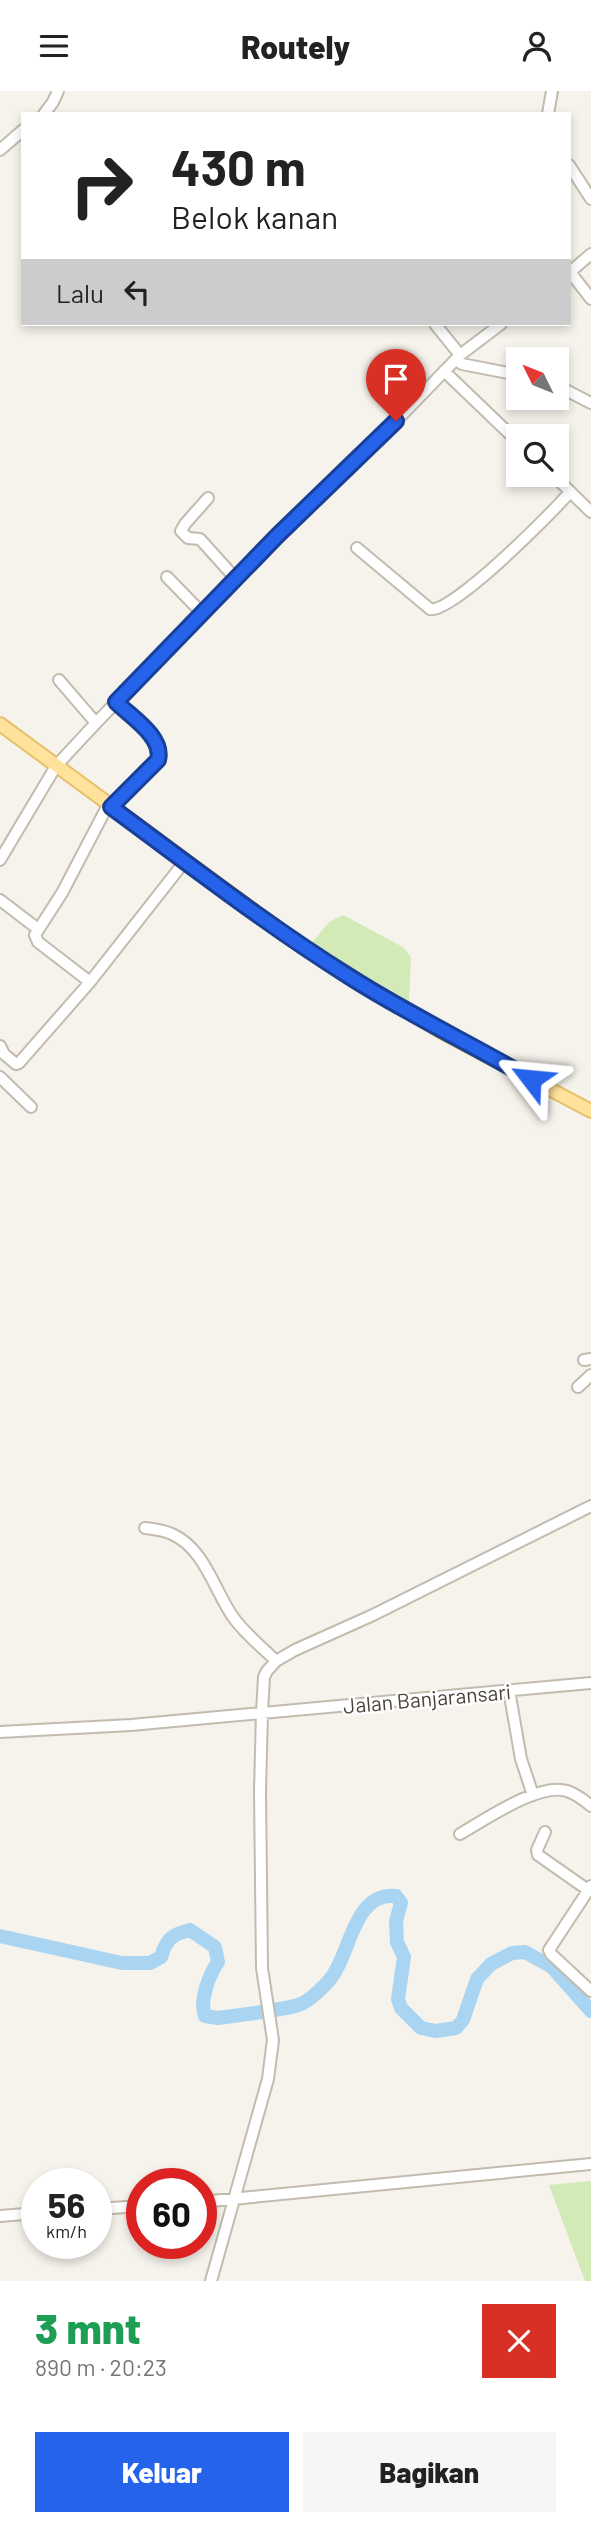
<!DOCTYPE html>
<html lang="id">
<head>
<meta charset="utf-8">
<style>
  body { margin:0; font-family:Barlow,sans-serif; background:#f6f6f6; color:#222; height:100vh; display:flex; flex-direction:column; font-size:26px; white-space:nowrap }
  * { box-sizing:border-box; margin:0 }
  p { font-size:23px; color:#767676 }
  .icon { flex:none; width:38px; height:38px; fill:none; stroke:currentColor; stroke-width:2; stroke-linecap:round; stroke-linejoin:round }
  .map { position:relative; height:2190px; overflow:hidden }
  .drawer { display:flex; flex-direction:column; background:#fff; flex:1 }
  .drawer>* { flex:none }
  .hud { position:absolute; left:21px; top:21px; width:550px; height:214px; border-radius:0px; box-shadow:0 4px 10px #0003; background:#fff; color:#222; overflow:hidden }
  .needle { width:46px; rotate:313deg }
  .buttons { position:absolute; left:506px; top:256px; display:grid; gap:14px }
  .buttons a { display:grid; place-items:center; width:63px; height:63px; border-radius:0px; background:#fff; box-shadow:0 4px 10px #0003; font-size:35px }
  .speed { position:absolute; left:21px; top:2077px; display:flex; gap:14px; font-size:35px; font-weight:700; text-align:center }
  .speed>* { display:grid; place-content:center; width:91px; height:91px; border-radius:50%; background:#fff; box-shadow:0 4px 10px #0003; line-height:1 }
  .speed small { font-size:18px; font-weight:400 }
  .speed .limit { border:10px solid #d22; background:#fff; color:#111 }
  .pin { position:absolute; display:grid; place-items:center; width:60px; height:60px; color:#fff; margin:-72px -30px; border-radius:50% 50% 50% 0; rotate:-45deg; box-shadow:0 0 7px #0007 }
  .pin .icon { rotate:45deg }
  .me { position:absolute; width:77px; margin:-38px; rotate:299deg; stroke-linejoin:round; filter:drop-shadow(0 0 5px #0008) }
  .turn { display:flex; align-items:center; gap:24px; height:147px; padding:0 35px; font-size:32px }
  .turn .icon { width:91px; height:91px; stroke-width:2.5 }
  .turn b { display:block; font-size:49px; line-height:60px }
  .then { display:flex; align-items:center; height:66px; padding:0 35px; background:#0003; gap:14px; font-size:26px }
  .round { display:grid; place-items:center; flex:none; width:74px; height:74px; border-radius:0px; background:#f6f6f6 }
  .summary { display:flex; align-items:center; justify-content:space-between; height:119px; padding:0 35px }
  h1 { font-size:42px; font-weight:800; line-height:52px; color:#1e9e55 }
  .primary-button { display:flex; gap:14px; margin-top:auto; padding:14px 35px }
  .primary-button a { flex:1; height:80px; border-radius:0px; background:#2563eb; color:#fff; font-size:28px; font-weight:800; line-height:80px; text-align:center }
  .primary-button a+a { background:#f6f6f6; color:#222 }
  header { display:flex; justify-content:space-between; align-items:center; height:91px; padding:0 35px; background:#fff; font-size:32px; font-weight:800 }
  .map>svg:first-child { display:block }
</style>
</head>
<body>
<header><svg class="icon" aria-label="menu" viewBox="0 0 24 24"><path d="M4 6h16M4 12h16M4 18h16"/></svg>Routely<svg class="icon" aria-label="person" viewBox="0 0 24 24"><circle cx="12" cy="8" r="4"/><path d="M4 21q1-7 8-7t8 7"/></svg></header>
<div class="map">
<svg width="591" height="2190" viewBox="0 0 591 2190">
  <rect width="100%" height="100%" fill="#f6f3ec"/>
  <path fill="#d2eab5" d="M343,824L403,856L411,866L409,910L311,853L329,831Z
    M591,2090V2190H585L549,2094Z"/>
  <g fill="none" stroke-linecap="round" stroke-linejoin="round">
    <path stroke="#a9d4f2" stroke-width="14" d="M0,1845L122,1872H150L161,1866C166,1849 172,1843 190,1839L215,1856L218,1871C209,1884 199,1910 205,1925L218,1927C236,1924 290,1919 303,1912C311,1908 325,1895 331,1887C351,1862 353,1801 396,1805L401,1812L396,1830L397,1851L404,1866L398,1908L401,1917L421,1937L436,1940L456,1937L463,1929L477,1888L491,1873L512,1862L525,1861L552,1876L591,1920"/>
    <g stroke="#c2bbae" stroke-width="14">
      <path id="minor" d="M44,23L53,11L58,0
        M548,23L552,0
        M0,59L23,39
        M569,74L591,108
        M570,181L591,208
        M569,182L591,163
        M435,233L460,264
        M455,269L462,273L518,284
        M444,280L518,351
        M556,294L591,312
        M552,383L591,421
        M208,407L185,433L181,440L188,447L200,448L236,488
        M357,457L430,518C452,523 552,422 570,401
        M167,486L202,522
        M59,589L96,632
        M111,716L158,669C164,645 131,626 116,611
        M0,769L56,675L96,632L278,444L396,330L460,264L501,233
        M0,809L38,838
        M90,891L38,851L35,844L62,802L108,714
        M0,955L4,963L16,973L19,972L90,891L185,770
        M0,986L31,1016
        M584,1269L591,1268
        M578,1296L591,1284
        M145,1437C154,1438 163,1439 172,1443C205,1458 214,1499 233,1526C245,1543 262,1556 276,1570
        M509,1599L521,1668L533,1704
        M0,1641L131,1634L591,1592
        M545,1741L537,1759L538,1764L588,1799
        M460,1743C485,1729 539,1691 567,1700C576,1703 584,1709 591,1715
        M591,1795L549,1859L551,1863L591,1900
        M201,2111L591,2073
        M96,2118L142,2115
        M0,2125L37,2122
        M211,2190L268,1988L273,1949L262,1877L260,1701L262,1621L264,1586L267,1580L276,1570L295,1559L373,1524L591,1415"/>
    </g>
    <g stroke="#e6c16a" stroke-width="16">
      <path id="major" d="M0,633L303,856L440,940L591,1020"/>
    </g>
    <use href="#minor" stroke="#fff" stroke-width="10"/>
    <use href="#major" stroke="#ffe39c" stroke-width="12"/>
  </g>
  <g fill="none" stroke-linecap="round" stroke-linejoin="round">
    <g stroke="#184099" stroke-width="18">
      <path id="route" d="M396,330L278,444L116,611C131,626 164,646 158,669L111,716C190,774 267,834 350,886C408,923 471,953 531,988"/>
    </g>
    <use href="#route" stroke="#2563eb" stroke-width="12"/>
  </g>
  <g text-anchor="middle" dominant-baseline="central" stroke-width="5" stroke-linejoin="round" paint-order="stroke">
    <g font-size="21" fill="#4b4439" stroke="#fff">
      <text transform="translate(427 1607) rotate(-5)">Jalan Banjaransari</text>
    </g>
  </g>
</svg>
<div class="buttons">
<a><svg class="needle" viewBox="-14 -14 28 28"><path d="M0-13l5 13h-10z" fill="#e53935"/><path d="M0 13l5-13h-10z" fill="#767676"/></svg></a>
<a><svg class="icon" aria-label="search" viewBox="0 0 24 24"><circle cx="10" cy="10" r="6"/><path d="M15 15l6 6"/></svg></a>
</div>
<div class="speed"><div>56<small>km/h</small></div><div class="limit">60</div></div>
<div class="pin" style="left:396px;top:330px;background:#d93025"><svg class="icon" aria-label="arrive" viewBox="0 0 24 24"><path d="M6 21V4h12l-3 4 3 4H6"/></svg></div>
<svg class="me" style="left:531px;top:988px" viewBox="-20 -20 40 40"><path d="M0-17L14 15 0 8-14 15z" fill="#2563eb" stroke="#fff" stroke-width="4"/></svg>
<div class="hud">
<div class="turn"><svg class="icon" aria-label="right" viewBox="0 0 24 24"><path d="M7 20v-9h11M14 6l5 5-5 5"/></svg><div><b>430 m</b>Belok kanan</div></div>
<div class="then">Lalu<svg class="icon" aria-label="left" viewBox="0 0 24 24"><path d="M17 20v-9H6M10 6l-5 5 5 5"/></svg></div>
</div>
</div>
<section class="drawer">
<div class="summary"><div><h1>3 mnt</h1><p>890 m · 20:23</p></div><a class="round" style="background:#d93025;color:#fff"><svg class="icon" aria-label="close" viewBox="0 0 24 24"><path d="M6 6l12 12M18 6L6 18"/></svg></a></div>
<div class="primary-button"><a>Keluar</a><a>Bagikan</a></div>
</section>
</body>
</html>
